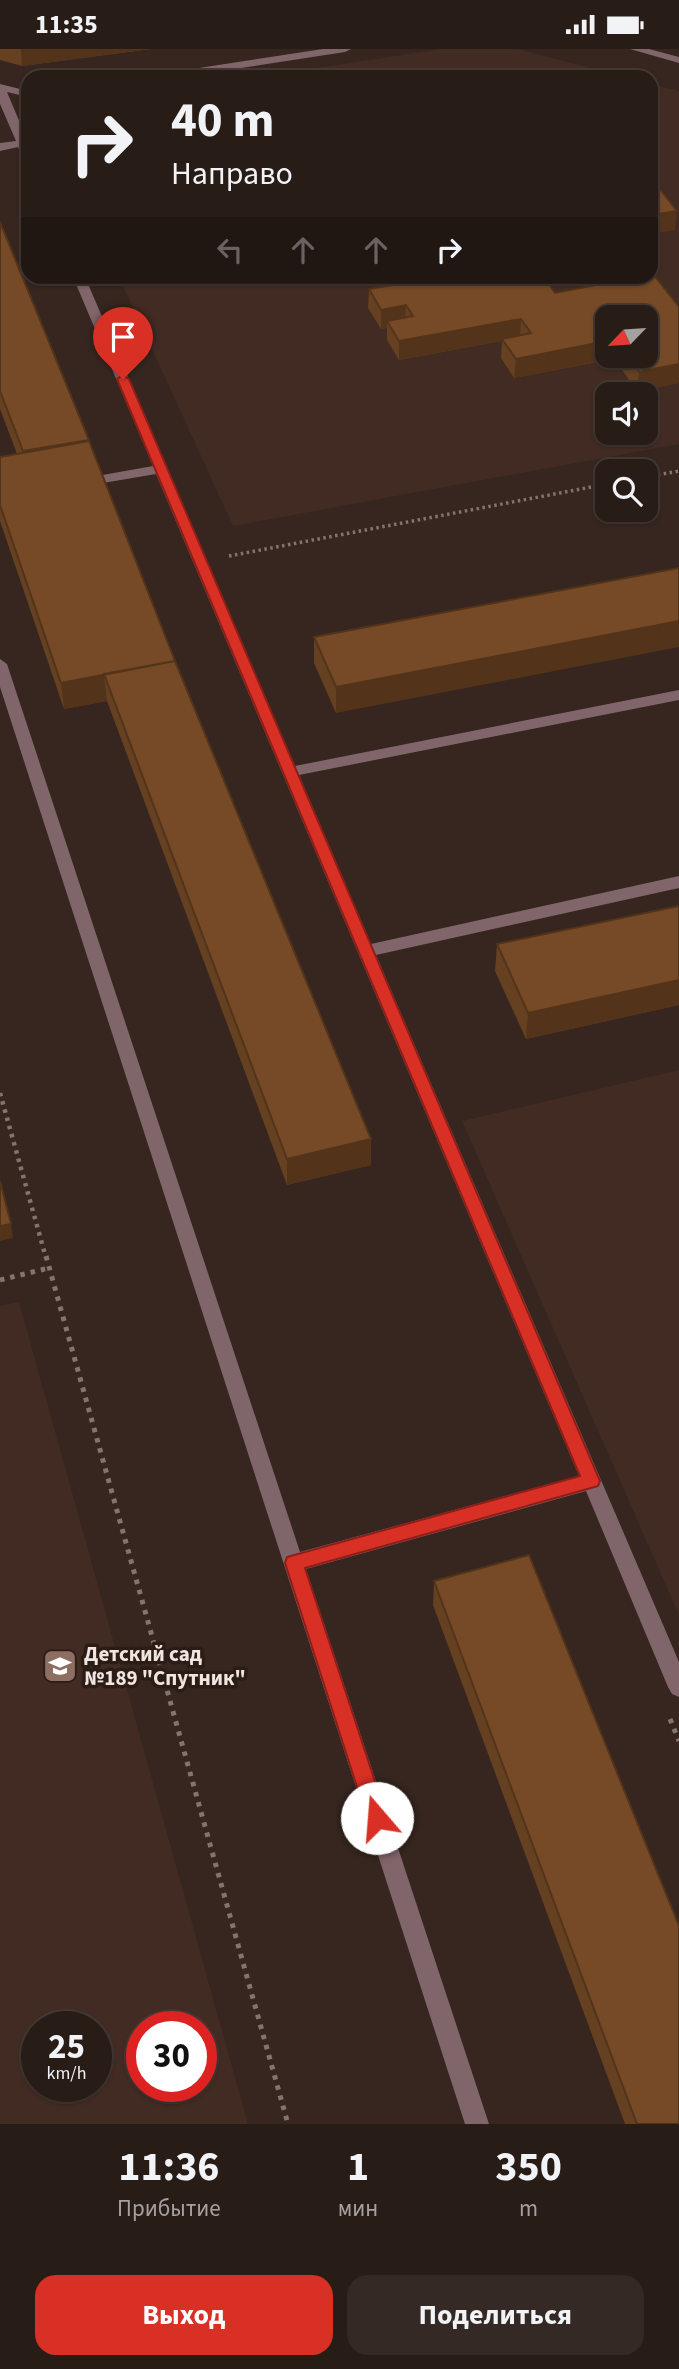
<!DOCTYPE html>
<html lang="ru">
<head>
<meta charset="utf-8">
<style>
  body { margin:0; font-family:"Source Sans 3",sans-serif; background:#342924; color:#f1f3f6; height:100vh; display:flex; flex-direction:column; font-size:26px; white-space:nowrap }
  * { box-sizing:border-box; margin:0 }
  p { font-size:23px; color:#a5a1a1 }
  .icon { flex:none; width:38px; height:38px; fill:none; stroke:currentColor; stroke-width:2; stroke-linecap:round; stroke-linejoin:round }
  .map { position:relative; height:2075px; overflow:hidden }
  .panel { display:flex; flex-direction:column; background:#281c17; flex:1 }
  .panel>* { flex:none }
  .banner { position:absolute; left:21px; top:21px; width:637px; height:214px; border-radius:21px; box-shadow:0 2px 5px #0004,0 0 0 2px #443a36; background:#281c17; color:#f1f3f6; overflow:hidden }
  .needle { width:46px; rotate:245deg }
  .controls { position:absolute; left:595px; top:256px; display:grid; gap:14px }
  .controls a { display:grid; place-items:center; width:63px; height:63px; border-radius:14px; background:#281c17; box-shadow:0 2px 5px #0004,0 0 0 2px #443a36; font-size:35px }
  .speed { position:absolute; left:21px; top:1962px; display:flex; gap:14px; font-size:35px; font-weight:700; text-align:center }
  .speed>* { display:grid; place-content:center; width:91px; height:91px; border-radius:50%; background:#281c17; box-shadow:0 2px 5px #0004,0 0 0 2px #443a36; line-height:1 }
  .speed small { font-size:18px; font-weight:400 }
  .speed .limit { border:10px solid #d22; background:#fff; color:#111 }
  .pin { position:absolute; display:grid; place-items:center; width:60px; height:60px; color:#fff; margin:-72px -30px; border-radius:50% 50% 50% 0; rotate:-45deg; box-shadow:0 0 7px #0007 }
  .pin .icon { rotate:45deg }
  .me { position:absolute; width:77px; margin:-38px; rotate:342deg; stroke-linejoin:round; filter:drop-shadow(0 0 5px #0008) }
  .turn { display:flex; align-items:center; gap:24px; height:147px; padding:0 35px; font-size:32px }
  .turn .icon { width:91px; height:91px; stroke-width:2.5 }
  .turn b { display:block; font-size:49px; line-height:60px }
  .lanes { display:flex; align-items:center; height:66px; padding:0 35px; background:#0003; justify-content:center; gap:35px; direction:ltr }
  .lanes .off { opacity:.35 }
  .eta { display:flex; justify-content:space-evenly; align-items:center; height:119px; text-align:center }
  .eta b { font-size:42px; font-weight:700; line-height:49px }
  .primary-button { display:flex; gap:14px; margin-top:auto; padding:14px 35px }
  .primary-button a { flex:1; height:80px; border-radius:21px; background:#d93025; color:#fff; font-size:28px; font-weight:700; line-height:80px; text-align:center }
  .primary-button a+a { background:#342924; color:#f1f3f6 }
  .status { display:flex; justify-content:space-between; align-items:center; height:49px; padding:0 35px; background:#281c17; direction:ltr }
  .status svg { height:19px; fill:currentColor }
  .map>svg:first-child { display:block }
</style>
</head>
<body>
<div class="status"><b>11:35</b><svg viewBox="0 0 49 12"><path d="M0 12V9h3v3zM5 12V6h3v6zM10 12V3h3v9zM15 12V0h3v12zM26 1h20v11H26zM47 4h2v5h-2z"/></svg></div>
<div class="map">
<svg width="679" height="2075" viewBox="0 0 679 2075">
  <rect width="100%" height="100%" fill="#36261f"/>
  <path fill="#422b22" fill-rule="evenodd" d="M442,0H517L625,28H256Z
    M651,35L679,42V395L233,477L119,228H651ZM607,268H646V306H607ZM607,345H646V383H607Z
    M679,1021V1566L462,1072Z
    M19,1253L248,2075H0V1257ZM37,1978H96V2037H37ZM142,1978H201V2037H142Z"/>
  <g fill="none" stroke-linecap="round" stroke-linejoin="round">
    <path stroke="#82746e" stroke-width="3.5" stroke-dasharray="2.5 3.5" stroke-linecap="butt" d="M92,28L133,21
      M22,134L28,149
      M646,428L679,422
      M229,507L607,435"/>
    <path stroke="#82746e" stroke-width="4.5" stroke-dasharray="3.5 5" stroke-linecap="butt" d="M0,1044L46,1209"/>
    <path stroke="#82746e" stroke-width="5" stroke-dasharray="4.5 6" stroke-linecap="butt" d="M46,1207L288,2075
      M0,1231L49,1219
      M670,1670L679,1692"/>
    <path fill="#80656a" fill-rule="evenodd" d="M323,0H351L345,3L183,28H154L160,25Z
      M630,0H649L679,8V14Z
      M0,35L28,42V48L7,43L28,93V111L24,110L18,98L0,102V94L16,92L0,55Z
      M73,228H85L295,717L679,641V651L299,726L371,895L679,827V839L376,906L679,1613V1648L672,1645L668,1638L586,1442L306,1520L489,2075H465L0,638V610L7,615L300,1503L579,1427L156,425L97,435L90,431L97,427L153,417Z"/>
  </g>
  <path fill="#654021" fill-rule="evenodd" d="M0,0H151L22,17L0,11Z
    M0,173L89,391L371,1116L287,1136L107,652L64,660L0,472V408L17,405L0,360Z
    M586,228H651L679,258V334L637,342L622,321L624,308L514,329L501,309L502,292L399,311L387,291V279L381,280L368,259L369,240L555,244L593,237ZM646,268V306H607Z
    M679,519L336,664L314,614V588Z
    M679,857V956L526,990L495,922L497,895Z
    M434,1532L679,2075H625L433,1556Z"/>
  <path fill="#53341b" d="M21,0H151L22,17Z
    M677,162L675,181L651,185V166Z
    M406,256L405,275L387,272V279L381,280V261Z
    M521,270L520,289L502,290V292L399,311V292Z
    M607,292V306H624V308L514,329L516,310Z
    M679,315V334L637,342L639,323Z
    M679,572V598L336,664V638Z
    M104,626L107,652L64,660L61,634Z
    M679,931V956L526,990L528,964Z
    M371,1090V1116L287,1136V1110Z
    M11,1175L13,1189L0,1192V1177Z"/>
  <path fill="#764a26" stroke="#53341b" stroke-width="2" d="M651,129L677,162L651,166Z
    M0,173L89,391L23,402L0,342Z
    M651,225H653L679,258V315L639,323L627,306H646V298L650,297L646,292V268H607V292L516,310L502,290L531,284L521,270L399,292L387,272L413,267L406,256L381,261L369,240L440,228H544L555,244L606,234L601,228H651Z
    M89,392L175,612L61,634L0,456V408Z
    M679,519V572L336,638L314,588Z
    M175,612L371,1090L287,1110L104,625Z
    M679,857V931L528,964L497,895Z
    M0,1132L11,1175L0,1177Z
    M529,1506L679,1877V2075H637L434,1532Z"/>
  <path fill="#d93025" stroke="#8d1f18" stroke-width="2" d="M123,326L129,330L600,1432L598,1437L591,1439L305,1519L387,1769L384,1776L377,1778L370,1776L367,1769L285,1514L287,1508L580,1427L117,330Z"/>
  <defs>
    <g id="school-square" transform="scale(1.75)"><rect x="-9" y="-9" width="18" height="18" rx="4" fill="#8d6e63" stroke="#2c1c16"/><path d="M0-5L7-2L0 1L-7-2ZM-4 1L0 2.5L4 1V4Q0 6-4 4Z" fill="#fff"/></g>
  </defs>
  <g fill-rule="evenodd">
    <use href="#school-square" x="60" y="1617"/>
  </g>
  <g text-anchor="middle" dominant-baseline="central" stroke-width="7" stroke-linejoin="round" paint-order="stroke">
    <g font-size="21" font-weight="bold" fill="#f0e5e1" stroke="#2c1c16" text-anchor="start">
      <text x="84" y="1605">Детский сад<tspan x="84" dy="24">№189 "Спутник"</tspan></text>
    </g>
  </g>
</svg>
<div class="controls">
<a><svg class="needle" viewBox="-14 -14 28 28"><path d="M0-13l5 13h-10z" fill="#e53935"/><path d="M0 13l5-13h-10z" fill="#a5a1a1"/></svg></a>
<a><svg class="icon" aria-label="sound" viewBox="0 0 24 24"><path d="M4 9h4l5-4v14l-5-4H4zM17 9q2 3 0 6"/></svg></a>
<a><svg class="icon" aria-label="search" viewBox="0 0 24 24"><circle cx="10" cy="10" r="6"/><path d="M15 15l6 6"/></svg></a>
</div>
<div class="speed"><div>25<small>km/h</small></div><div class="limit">30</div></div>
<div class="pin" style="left:123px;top:330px;background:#d93025"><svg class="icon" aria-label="arrive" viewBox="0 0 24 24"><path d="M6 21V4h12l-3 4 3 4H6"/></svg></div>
<svg class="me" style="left:377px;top:1769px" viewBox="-20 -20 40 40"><circle r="19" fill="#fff"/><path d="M0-13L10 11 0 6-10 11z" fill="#d93025"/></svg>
<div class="banner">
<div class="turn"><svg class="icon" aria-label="right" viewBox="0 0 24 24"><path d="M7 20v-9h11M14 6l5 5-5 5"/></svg><div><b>40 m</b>Направо</div></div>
<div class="lanes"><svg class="icon off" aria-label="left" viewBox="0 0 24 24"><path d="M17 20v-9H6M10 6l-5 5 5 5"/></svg><svg class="icon off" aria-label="ahead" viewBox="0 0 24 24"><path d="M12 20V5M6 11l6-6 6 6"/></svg><svg class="icon off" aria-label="ahead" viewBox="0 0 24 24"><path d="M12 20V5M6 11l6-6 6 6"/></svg><svg class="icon" aria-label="right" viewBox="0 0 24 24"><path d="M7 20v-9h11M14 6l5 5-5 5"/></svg></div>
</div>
</div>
<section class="panel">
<div class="eta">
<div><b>11:36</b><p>Прибытие</p></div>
<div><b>1</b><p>мин</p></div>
<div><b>350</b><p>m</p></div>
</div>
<div class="primary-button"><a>Выход</a><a>Поделиться</a></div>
</section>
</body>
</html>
